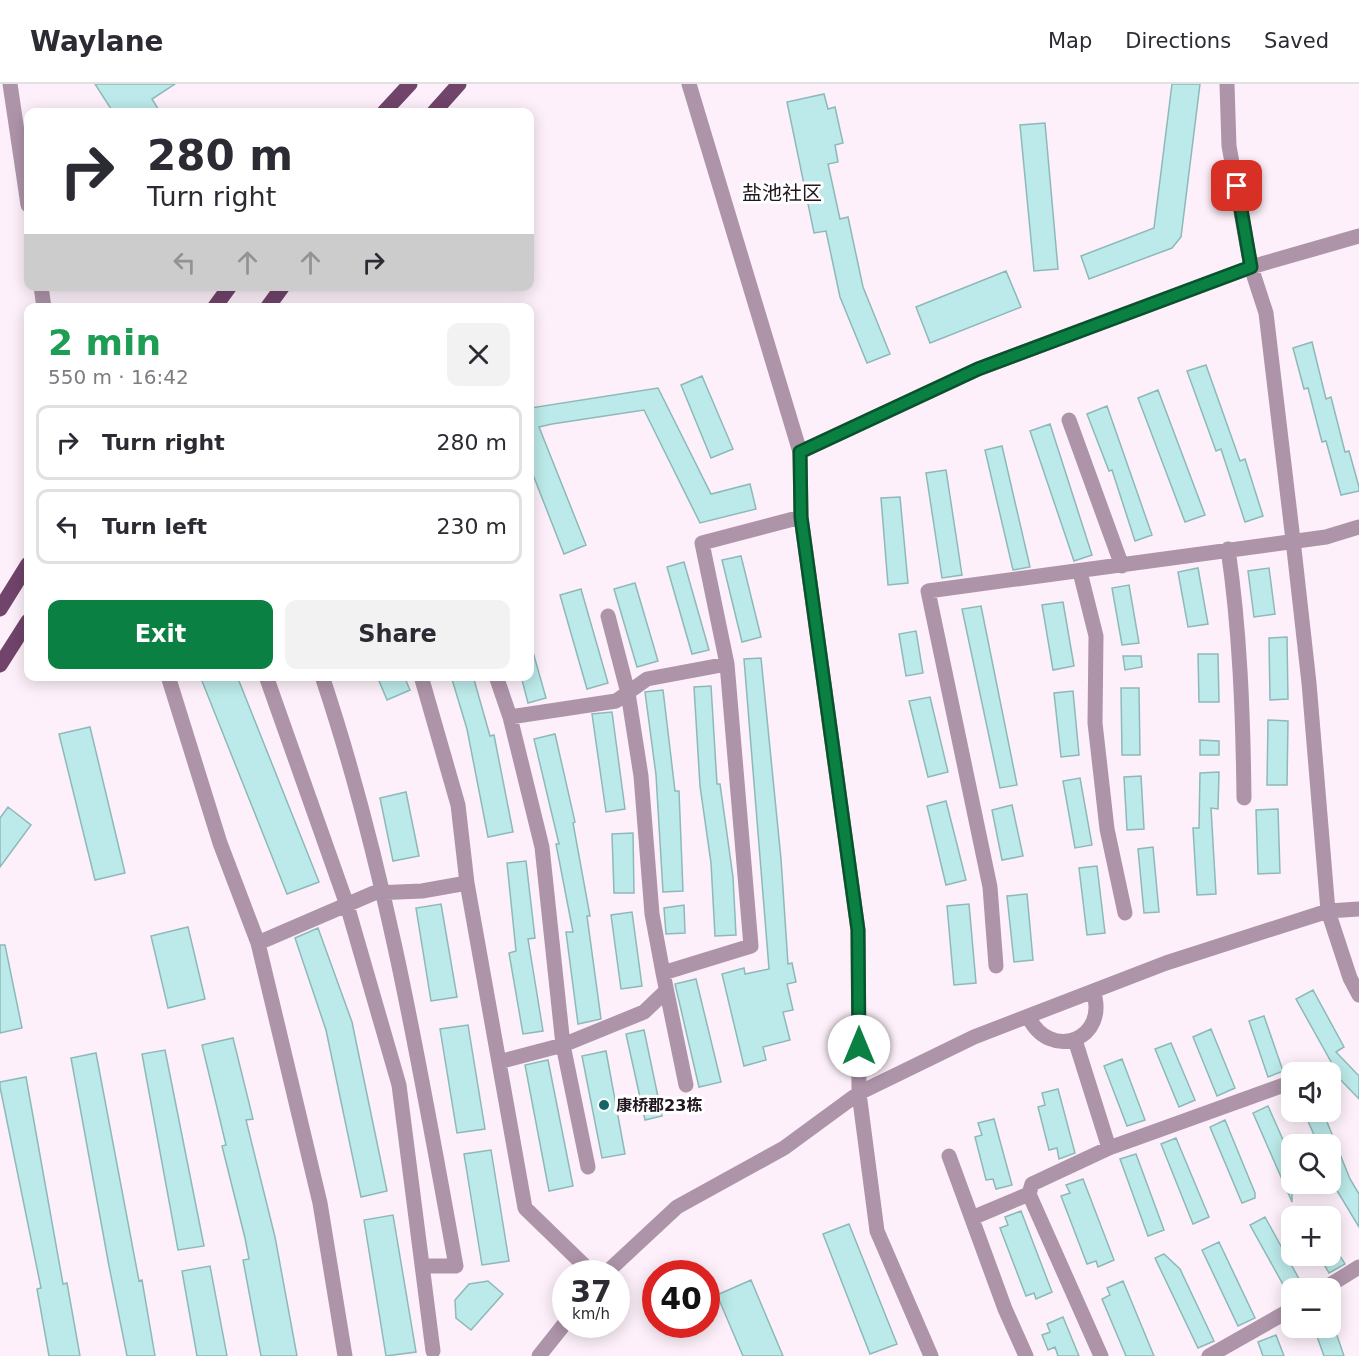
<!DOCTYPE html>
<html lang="en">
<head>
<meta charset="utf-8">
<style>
  body { margin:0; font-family:"DejaVu Sans","Noto Sans SC",sans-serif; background:#f2f2f3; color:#2b2b33; height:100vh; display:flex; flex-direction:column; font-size:22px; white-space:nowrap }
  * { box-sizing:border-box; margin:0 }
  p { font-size:20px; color:#7c7c81 }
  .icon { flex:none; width:33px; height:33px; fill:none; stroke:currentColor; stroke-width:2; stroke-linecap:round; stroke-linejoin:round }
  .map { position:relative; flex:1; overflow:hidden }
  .panel { position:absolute; left:24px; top:219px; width:510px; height:378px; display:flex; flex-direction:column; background:#fff; border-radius:12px; box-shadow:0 3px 15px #0003 }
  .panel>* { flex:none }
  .banner { position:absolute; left:24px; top:24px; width:510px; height:183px; border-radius:12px; box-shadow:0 3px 15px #0003; background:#fff; color:#2b2b33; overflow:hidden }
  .buttons { position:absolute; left:1281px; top:978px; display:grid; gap:12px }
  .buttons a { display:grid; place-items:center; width:60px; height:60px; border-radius:12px; background:#fff; box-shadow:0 3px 15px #0003; font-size:30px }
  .speed { position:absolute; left:552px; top:1176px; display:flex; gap:12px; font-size:30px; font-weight:700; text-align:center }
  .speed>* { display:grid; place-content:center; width:78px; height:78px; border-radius:50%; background:#fff; box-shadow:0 3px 15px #0003; line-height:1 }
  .speed small { font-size:15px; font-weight:400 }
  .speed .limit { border:9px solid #d22; background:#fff; color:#111 }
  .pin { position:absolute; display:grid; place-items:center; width:51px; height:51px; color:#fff; margin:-26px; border-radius:12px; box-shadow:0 3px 9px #0006 }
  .me { position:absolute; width:66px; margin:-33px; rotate:0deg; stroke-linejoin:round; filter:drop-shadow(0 0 4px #0008) }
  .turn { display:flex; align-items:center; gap:21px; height:126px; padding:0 24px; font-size:27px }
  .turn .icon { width:78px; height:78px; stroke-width:2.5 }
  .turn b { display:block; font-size:42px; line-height:51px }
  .lanes { display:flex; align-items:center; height:57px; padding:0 24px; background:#0003; justify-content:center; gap:30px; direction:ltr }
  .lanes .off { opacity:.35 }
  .round { display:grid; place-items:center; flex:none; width:63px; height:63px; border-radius:12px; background:#f2f2f3 }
  .summary { display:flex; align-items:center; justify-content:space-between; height:102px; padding:0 24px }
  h1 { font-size:36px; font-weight:700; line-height:45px; color:#1e9e55 }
  .button { display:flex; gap:12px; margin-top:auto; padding:12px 24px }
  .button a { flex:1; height:69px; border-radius:12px; background:#0b8043; color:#fff; font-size:24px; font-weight:700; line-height:69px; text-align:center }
  .button a+a { background:#f2f2f3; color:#2b2b33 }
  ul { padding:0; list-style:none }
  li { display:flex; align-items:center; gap:18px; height:75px; margin:0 12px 9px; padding:0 12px; border:3px solid #e1e1e2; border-radius:12px }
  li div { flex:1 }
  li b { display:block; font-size:22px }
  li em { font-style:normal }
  header { display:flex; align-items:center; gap:36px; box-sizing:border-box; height:84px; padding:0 30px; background:#fff; border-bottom:2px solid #e1e1e2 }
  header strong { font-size:28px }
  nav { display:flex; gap:33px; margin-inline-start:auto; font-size:21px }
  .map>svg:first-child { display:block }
</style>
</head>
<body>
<header>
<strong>Waylane</strong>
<nav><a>Map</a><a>Directions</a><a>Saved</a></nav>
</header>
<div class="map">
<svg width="1359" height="1272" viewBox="0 0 1359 1272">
  <rect width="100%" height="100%" fill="#fdf0fa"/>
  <path fill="#bce9e9" stroke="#8db9b9" stroke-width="1.5" d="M95,0H175L152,15L160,28H113Z
    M1172,0H1200L1181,153L1172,164L1089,195L1081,172L1154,144Z
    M824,10L828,25L835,23L843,59L835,61L838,78L828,80L840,135L848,133L863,203L890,270L867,279L840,213L826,147L814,149L787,18Z
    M1045,39L1058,185L1034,187L1020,41Z
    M1006,187L1021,223L930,259L916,223Z
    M1312,258L1326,315L1331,313L1345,368L1349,367L1359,403V407L1341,411L1326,357L1322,358L1308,304L1304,305L1293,264Z
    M1206,281L1240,377L1245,375L1263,432L1245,438L1221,365L1216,367L1187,287Z
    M702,292L733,365L711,374L681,301Z
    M658,304L711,410L750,400L756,425L700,439L644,326L552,340L539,343L586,461L564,470L530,383V321L531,324Z
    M1158,306L1205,431L1185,438L1138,314Z
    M1107,322L1152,451L1135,457L1112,386L1109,387L1087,330Z
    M1050,340L1092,471L1074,477L1030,347Z
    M1002,362L1030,483L1013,486L985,366Z
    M946,386L962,491L942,494L926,389Z
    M900,413L908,499L888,501L881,414Z
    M741,472L761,553L742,558L722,476Z
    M684,478L709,566L692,570L667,483Z
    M1198,484L1208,540L1188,543L1178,488Z
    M1269,484L1275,530L1254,533L1248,487Z
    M635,499L658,577L637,583L614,505Z
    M1129,501L1139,559L1122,561L1112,504Z
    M581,505L608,599L587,605L560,511Z
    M1063,518L1074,582L1053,586L1042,521Z
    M981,522L1017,701L1000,704L962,525Z
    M916,547L923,589L906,592L899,550Z
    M1287,553L1288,615L1270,616L1269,554Z
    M530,568H533L546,614L528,619L521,592H530Z
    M1198,570H1218L1219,618H1199Z
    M1123,572H1141L1142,583L1125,586Z
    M761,574L781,775L788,880L792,879L796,898L787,900L793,926L783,928L790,956L763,963L766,976L744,982L722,890L744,884L745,890L769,885L744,575Z
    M200,592H237L319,798L287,810Z
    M377,592H404L410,606L387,616Z
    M451,592H473L490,652L494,651L513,748L488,753L467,645Z
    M711,602L717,700H720L733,793L736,851L715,852L711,779L700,702L694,603Z
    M1121,604H1139L1140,671H1122Z
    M663,606L675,707H679L683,807L663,808L656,691L645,608Z
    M1073,607L1079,671L1061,673L1054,609Z
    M930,613L948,688L928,693L909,617Z
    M612,628L625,725L606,728L592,630Z
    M1268,636L1288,637L1287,701H1267Z
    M90,643L125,789L95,796L59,650Z
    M555,650L575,738L573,739L590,832H587L601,935L578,940L566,848H573L556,760H559L534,655Z
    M1200,656L1219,657V671H1200Z
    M1219,688L1218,725L1211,724L1216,810L1197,811L1193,744H1199L1200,689Z
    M1141,692L1144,745L1127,746L1124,693Z
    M1080,694L1092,761L1075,764L1063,697Z
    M406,708L419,772L393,777L380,714Z
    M946,717L966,796L946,801L927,722Z
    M1012,721L1023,772L1002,776L992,726Z
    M8,723L31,741L0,783V734Z
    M1278,725L1280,789L1258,790L1256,726Z
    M633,749L634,809H614L612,750Z
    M1153,763L1159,828L1144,829L1138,765Z
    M526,777L535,854L528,855L543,947L523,950L509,869L516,867L507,779Z
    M1097,782L1105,849L1087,851L1079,784Z
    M1027,810L1033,876L1014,878L1007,812Z
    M441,820L457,913L431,917L416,824Z
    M969,820L976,899L954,901L947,822Z
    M684,821L685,849L666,850L664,824Z
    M632,828L642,902L621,905L611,831Z
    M188,843L205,915L168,924L151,852Z
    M318,844L352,938L387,1107L361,1113L326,946L295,854Z
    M0,861H5L22,944L0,949Z
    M696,895L721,998L699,1003L675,900Z
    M1313,906L1344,963L1336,968L1359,992V1015L1333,988L1335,985L1296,915Z
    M1264,932L1283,987L1268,993L1249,937Z
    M468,941L485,1045L457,1049L440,945Z
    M1211,945L1235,1004L1217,1012L1193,953Z
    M644,946L662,1032L645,1036L626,950Z
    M233,954L253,1035L246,1036L275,1153L297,1272H261L243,1176L249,1175L245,1154L222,1062L226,1061L202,961Z
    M1171,959L1195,1016L1179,1023L1155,965Z
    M165,966L204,1162L178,1166L142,970Z
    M606,967L625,1070L602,1074L582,972Z
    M96,969L139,1197L142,1196L155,1272H127L109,1182L71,974Z
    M1122,975L1145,1036L1127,1042L1104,982Z
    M548,976L573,1102L549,1107L525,981Z
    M26,993L63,1200L67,1199L80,1272H49L37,1205L41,1204L0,1003V998Z
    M1058,1005L1075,1069L1059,1075L1057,1064L1049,1066L1038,1023L1045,1021L1042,1009Z
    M1268,1022L1292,1076V1118L1253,1029Z
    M1304,1028H1323L1350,1095L1359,1110V1143L1330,1095V1060H1318Z
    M994,1035L1012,1101L996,1105L993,1095L986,1096L975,1053L982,1051L978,1039Z
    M1225,1036L1255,1109V1114L1242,1119L1210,1043Z
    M1176,1054L1209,1133L1193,1140L1161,1060Z
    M491,1066L509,1177L482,1181L464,1070Z
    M1136,1070L1164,1146L1148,1152L1120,1075Z
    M1083,1095L1114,1176L1098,1183L1096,1177L1087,1180L1061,1112L1070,1109L1066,1101Z
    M1021,1127L1052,1208L1036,1215L1034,1209L1026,1212L1000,1144L1008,1141L1005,1133Z
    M393,1131L416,1268L386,1272L364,1136Z
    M1265,1133L1276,1153L1304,1204H1285L1250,1141Z
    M849,1140L897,1260L870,1270L823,1150Z
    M1330,1156L1345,1180L1329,1189L1319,1172H1330Z
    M1219,1158L1255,1234L1238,1242L1202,1166Z
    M1164,1170L1180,1185L1214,1257L1198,1264L1155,1174Z
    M210,1182L227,1272H197L182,1187Z
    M751,1196L783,1272H743L717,1211Z
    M488,1197L503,1210L471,1246L456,1234L455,1216L469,1200Z
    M1123,1197L1154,1272H1126L1102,1215L1110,1211L1107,1204Z
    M1063,1233L1079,1272H1058L1055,1263L1048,1266L1042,1251L1050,1248L1047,1240Z
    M1332,1237L1344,1272H1324L1314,1244H1325L1330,1253Z
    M1276,1251L1284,1272H1263L1258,1258Z"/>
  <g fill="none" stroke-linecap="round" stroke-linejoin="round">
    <path stroke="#ae94a9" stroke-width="15" d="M10,0L28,121
      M689,0L800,368L801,433L858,846L859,1009L877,1147L931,1272
      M1227,0L1229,62L1251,183L1266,229L1293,456L1309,599L1328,827L1350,894L1359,911
      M41,202L44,224
      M1069,336L1122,482
      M800,368L978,285L1251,183L1359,152
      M1228,465C1240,547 1243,630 1244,714
      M1080,488L1096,552L1095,639L1107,745L1125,829
      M608,532L628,609L641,692L652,830L663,889
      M168,592L220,759L258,859L320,1119L345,1272
      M266,592L347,821L399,1001L433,1267
      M322,592C386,783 420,984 456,1182H423
      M421,592L458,721L467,799
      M496,592L510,633L542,763L563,961L588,1083
      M510,633L616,617L647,595L727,580
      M258,859L374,809L422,807L467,799L525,1124L593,1190
      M996,882L990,803L928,507L1326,453L1359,443
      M1028,932C1050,979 1110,955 1093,907
      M1075,956L1109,1064
      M499,978L563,961L644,928L666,907
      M686,1001L663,889L751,862L727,580L702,459L801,433
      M949,1072L1005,1225L1026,1272
      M972,1134L1029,1110
      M605,1190L677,1123L784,1064L859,1009L974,953L1166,879L1328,827L1359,825
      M1325,1204L1359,1183
      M539,1272L566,1238
      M1101,1272L1029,1110L1032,1100L1109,1064L1292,998
      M1209,1272L1292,1225"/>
    <path stroke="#71446b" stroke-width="15" d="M384,28L410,0
      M434,28L459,0
      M214,224L230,202
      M267,224L283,202
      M0,525L28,480
      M0,581L28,537"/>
  </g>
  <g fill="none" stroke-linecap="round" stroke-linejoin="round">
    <g stroke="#07532c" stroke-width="15">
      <path id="route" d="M859,962L858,846L801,433L800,368L978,285L1251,183L1237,102"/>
    </g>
    <use href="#route" stroke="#0b8043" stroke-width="10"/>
  </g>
  <circle fill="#166566" stroke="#fff" stroke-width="2" cx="604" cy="1021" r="6"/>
  <g text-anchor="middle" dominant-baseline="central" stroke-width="6" stroke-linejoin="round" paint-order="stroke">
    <g font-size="16" font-weight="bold" fill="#221720" stroke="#fff" text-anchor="start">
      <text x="616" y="1021">康桥郡23栋</text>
    </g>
    <g font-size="20" fill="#221720" stroke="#fff">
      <text x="782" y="109">盐池社区</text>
    </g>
  </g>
</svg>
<div class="buttons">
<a><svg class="icon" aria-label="sound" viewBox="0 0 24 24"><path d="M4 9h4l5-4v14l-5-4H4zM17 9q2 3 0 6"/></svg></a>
<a><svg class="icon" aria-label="search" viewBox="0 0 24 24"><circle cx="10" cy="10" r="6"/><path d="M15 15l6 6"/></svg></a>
<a>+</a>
<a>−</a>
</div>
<div class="speed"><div>37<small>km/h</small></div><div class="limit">40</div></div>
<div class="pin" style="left:1237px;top:102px;background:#d93025"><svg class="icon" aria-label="arrive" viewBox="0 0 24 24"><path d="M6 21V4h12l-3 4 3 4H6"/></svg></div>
<svg class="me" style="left:859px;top:962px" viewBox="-20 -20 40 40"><circle r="19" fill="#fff"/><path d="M0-13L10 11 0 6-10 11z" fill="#0b8043"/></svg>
<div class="banner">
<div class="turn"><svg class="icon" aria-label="right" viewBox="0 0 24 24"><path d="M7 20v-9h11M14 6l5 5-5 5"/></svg><div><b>280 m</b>Turn right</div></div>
<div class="lanes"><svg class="icon off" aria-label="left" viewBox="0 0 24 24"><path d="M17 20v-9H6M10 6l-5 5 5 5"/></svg><svg class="icon off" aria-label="ahead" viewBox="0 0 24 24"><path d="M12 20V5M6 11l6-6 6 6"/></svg><svg class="icon off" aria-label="ahead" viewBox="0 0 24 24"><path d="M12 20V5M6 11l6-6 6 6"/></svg><svg class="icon" aria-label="right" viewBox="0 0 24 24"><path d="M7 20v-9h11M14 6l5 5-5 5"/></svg></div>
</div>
<section class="panel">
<div class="summary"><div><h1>2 min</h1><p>550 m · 16:42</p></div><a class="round"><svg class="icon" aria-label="close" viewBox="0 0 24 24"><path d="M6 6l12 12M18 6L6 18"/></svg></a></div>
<ul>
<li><svg class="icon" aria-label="right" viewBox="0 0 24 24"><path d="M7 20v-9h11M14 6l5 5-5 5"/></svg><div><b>Turn right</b></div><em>280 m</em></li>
<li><svg class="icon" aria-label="left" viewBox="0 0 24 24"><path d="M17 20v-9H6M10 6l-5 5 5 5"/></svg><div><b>Turn left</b></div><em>230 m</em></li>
</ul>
<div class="button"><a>Exit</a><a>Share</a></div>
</section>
</div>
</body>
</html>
